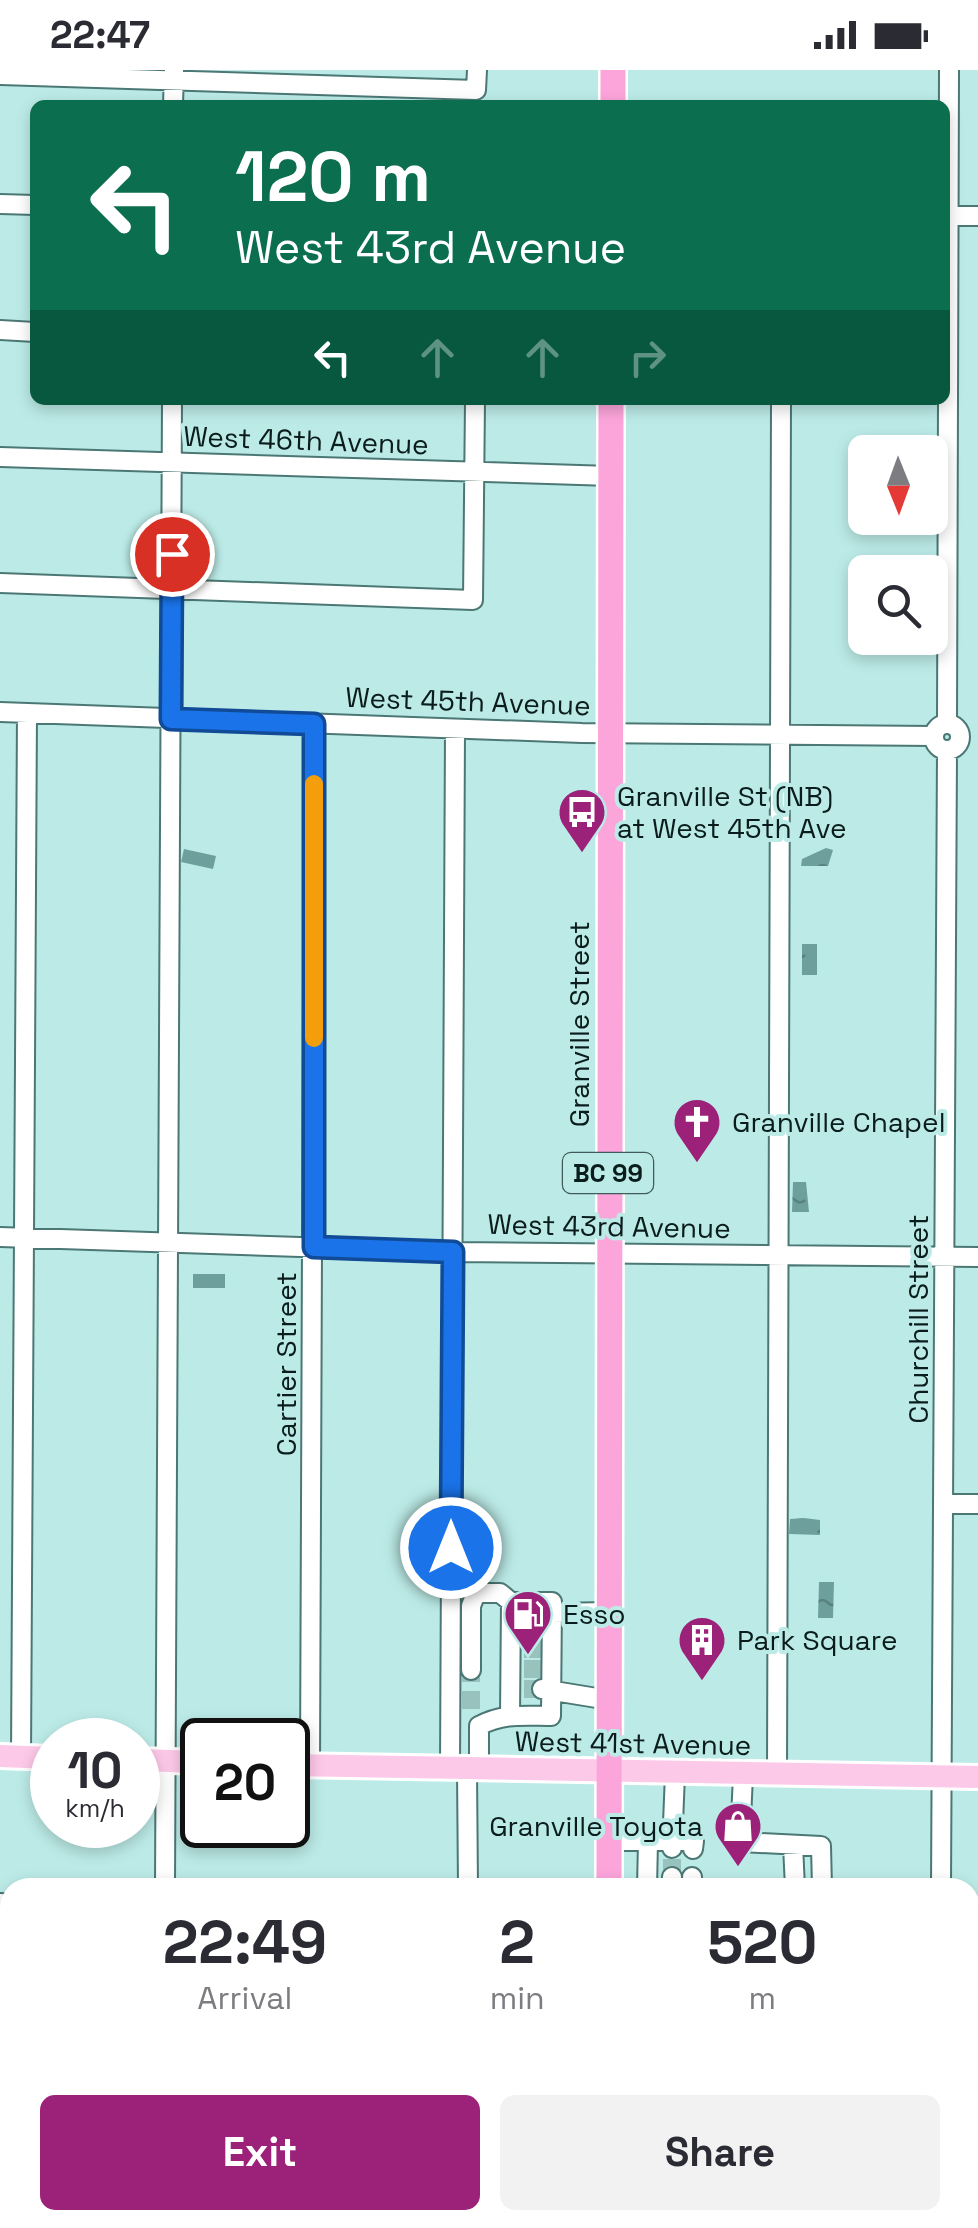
<!DOCTYPE html>
<html lang="en">
<head>
<meta charset="utf-8">
<style>
  body { margin:0; font-family:"Space Grotesk",sans-serif; background:#f2f2f3; color:#2b2b33; height:100vh; display:flex; flex-direction:column; font-size:38px; white-space:nowrap }
  * { box-sizing:border-box; margin:0 }
  p { font-size:32px; color:#7c7c81 }
  .icon { flex:none; width:55px; height:55px; fill:none; stroke:currentColor; stroke-width:2; stroke-linecap:round; stroke-linejoin:round }
  .map { position:relative; flex:1; overflow:hidden }
  .sheet { position:absolute; left:0px; top:1808px; width:980px; height:352px; display:flex; flex-direction:column; background:#fff; border-radius:30px 30px 0 0; box-shadow:0 5px 15px #0003 }
  .sheet>* { flex:none }
  .banner { position:absolute; left:30px; top:30px; width:920px; height:305px; border-radius:15px; box-shadow:0 5px 15px #0003; background:#0b6e4f; color:#fff; overflow:hidden }
  .needle { width:65px; rotate:179deg }
  .controls { position:absolute; left:848px; top:365px; display:grid; gap:20px }
  .controls a { display:grid; place-items:center; width:100px; height:100px; border-radius:15px; background:#fff; box-shadow:0 5px 15px #0003; font-size:50px }
  .speed { position:absolute; left:30px; top:1648px; display:flex; gap:20px; font-size:50px; font-weight:700; text-align:center }
  .speed>* { display:grid; place-content:center; width:130px; height:130px; border-radius:50%; background:#fff; box-shadow:0 5px 15px #0003; line-height:1 }
  .speed small { font-size:25px; font-weight:400 }
  .speed .limit { border:5px solid #111; border-radius:15px; background:#fff; color:#111 }
  .pin { position:absolute; display:grid; place-items:center; width:85px; height:85px; color:#fff; margin:-42px; border:5px solid #fff; border-radius:50%; box-shadow:0 2px 10px #0007 }
  .me { position:absolute; width:110px; margin:-55px; rotate:0deg; stroke-linejoin:round; filter:drop-shadow(0 0 8px #0008) }
  .turn { display:flex; align-items:center; gap:35px; height:210px; padding:0 40px; font-size:45px }
  .turn .icon { width:130px; height:130px; stroke-width:2.5 }
  .turn b { display:block; font-size:70px; line-height:85px }
  .lanes { display:flex; align-items:center; height:95px; padding:0 40px; background:#0003; justify-content:center; gap:50px; direction:ltr }
  .lanes .off { opacity:.35 }
  .eta { display:flex; justify-content:space-evenly; align-items:center; height:170px; text-align:center }
  .eta b { font-size:60px; font-weight:600; line-height:70px }
  .cta { display:flex; gap:20px; margin-top:auto; padding:20px 40px }
  .cta a { flex:1; height:115px; border-radius:15px; background:#9c2179; color:#fff; font-size:40px; font-weight:600; line-height:115px; text-align:center }
  .cta a+a { background:#f2f2f3; color:#2b2b33 }
  .status { display:flex; justify-content:space-between; align-items:center; height:70px; padding:0 50px; background:#fff; direction:ltr }
  .status svg { height:28px; fill:currentColor }
  .map>svg:first-child { display:block }
</style>
</head>
<body>
<div class="status"><b>22:47</b><svg viewBox="0 0 49 12"><path d="M0 12V9h3v3zM5 12V6h3v6zM10 12V3h3v9zM15 12V0h3v12zM26 1h20v11H26zM47 4h2v5h-2z"/></svg></div>
<div class="map">
<svg width="978" height="2158" viewBox="0 0 978 2158">
  <defs>
    <pattern id="water-ripples" width="26" height="14" patternUnits="userSpaceOnUse" patternTransform="scale(2.5)"><rect width="26" height="14" fill="#6da09d"/><path d="M2 4q2-2 4 0t4 0M15 11q2-2 4 0t4 0" fill="none" stroke="#58827f"/></pattern>
  </defs>
  <rect width="100%" height="100%" fill="#bcebe7"/>
  <path fill="#ccaabe" d="M0,1895H10V2041H0Z"/>
  <path fill="url(#water-ripples)" d="M826,778L833,780L828,796H801L802,789Z
    M184,779L216,786L213,799L181,792Z
    M802,874H817V905H802Z
    M793,1112H806L809,1142H792Z
    M193,1204H225V1218H193Z
    M804,1448L820,1450V1465L789,1464L790,1449Z
    M819,1512H834L833,1548H818Z"/>
  <g fill="none" stroke-linecap="round" stroke-linejoin="round">
    <path stroke="#98c2be" stroke-width="18" stroke-dasharray="18 9" stroke-linecap="butt" d="M524,1559L542,1560
      M524,1579H542
      M524,1599H542
      M524,1619H542
      M471,1639V1600
      M672,1807V1779"/>
    <g stroke="#4b7774" stroke-width="22">
      <path id="minor" d="M0,5L476,20L477,0
        M173,35L174,1
        M0,134L35,135
        M945,146H978
        M0,260L35,262
        M0,387L611,406
        M0,513L473,530L475,330
        M0,642L582,663L934,666
        M934 667a13 13 0 1 1 26 0a13 13 0 1 1-26 0Z
        M947,654L949,0
        M0,1167L453,1182L978,1187
        M946,1434H978
        M552,1543L609,1542
        M471,1600V1536L476,1523H500L511,1532
        M542,1619L609,1630
        M21,1687L27,643
        M310,1696L314,654
        M450,1700L455,659
        M467,1701L468,1818
        M479,1701V1656C503,1643 524,1646 551,1646L552,1532H511L510,1646
        M743,1705L740,1772L821,1776L822,1818
        M777,1705L781,330
        M609,1771H694L693,1779
        M793,1775L795,1818
        M672,1778L675,1704
        M165,1818L172,330
        M647,1818L648,1771
        M671,1818L672,1807
        M692,1818V1807
        M941,1818L947,681
        M0,1833L10,1834
        M970,1889H978
        M970,2027L978,2031
        M463,2150V2158
        M162,2158V2150
        M747,2158L751,2150
        M890,2158L895,2150"/>
    </g>
    <g stroke="#fff" stroke-width="28">
      <path id="major" d="M0,1686L52,1688
        M138,1690L202,1692
        M288,1695L978,1707"/>
    </g>
    <g stroke="#fff" stroke-width="30">
      <path id="highway" d="M613,35V0
        M609,1818L611,330
        M605,2158V2150"/>
    </g>
    <use href="#minor" stroke="#fff" stroke-width="18"/>
    <use href="#major" stroke="#fdc9e9" stroke-width="22"/>
    <use href="#highway" stroke="#fca5db" stroke-width="25"/>
  </g>
  <g fill="none" stroke-linecap="round" stroke-linejoin="round">
    <g stroke="#114b97" stroke-width="25">
      <path id="route" d="M172,484L171,649L314,654V1177L453,1182L451,1478"/>
    </g>
    <use href="#route" stroke="#1a73e8" stroke-width="18"/>
    <path stroke="#f59e0b" stroke-width="18" d="M314,714V968"/>
  </g>
  <defs>
    <g id="bus-pin" transform="scale(2.5)"><path d="M0 17L-7.5 6A9.5 9.5 0 1 1 7.5 6Z" fill="#9c2179" stroke="#bcebe7"/><path d="M-5-6H5V4H4V6H2V4H-2V6H-4V4H-5ZM-3.5-4V0h7V-4ZM-3.5 1.2v1.5H-2V1.2ZM2 1.2v1.5H3.5V1.2Z" fill="#fff"/></g>
    <g id="church-pin" transform="scale(2.5)"><path d="M0 17L-7.5 6A9.5 9.5 0 1 1 7.5 6Z" fill="#9c2179" stroke="#bcebe7"/><path d="M-1.2-6h2.4v3.5h3.3v2.4h-3.3V6h-2.4V-.1h-3.3v-2.4h3.3Z" fill="#fff"/></g>
    <g id="fuel-pin" transform="scale(2.5)"><path d="M0 17L-7.5 6A9.5 9.5 0 1 1 7.5 6Z" fill="#9c2179" stroke="#bcebe7"/><path d="M-5.5-6h7V0h2V4h1.3V-2.5L3-4.5l.8-.8L6-3V5H2.5V1h-1V6h-7ZM-4.2-4.7v3.2H.2V-4.7Z" fill="#fff"/></g>
    <g id="building-pin" transform="scale(2.5)"><path d="M0 17L-7.5 6A9.5 9.5 0 1 1 7.5 6Z" fill="#9c2179" stroke="#bcebe7"/><path d="M-4-6H4V6H1V3H-1V6H-4ZM-2.5-4.3h1.7v1.8h-1.7ZM.8-4.3h1.7v1.8H.8ZM-2.5-1h1.7V.8h-1.7ZM.8-1h1.7V.8H.8Z" fill="#fff"/></g>
    <g id="shop-pin" transform="scale(2.5)"><path d="M0 17L-7.5 6A9.5 9.5 0 1 1 7.5 6Z" fill="#9c2179" stroke="#bcebe7"/><path d="M-5-2.5h2.3a2.7 3.5 0 0 1 5.4 0H5L5.5 6h-11ZM-1.5-2.5h3a1.5 2.3 0 0 0-3 0Z" fill="#fff"/></g>
  </defs>
  <g fill-rule="evenodd">
    <use href="#bus-pin" x="582" y="742"/>
    <use href="#church-pin" x="697" y="1052"/>
    <use href="#fuel-pin" x="528" y="1544"/>
    <use href="#building-pin" x="702" y="1570"/>
    <use href="#shop-pin" x="738" y="1756"/>
  </g>
  <g text-anchor="middle" dominant-baseline="central" stroke-width="8" stroke-linejoin="round" paint-order="stroke">
    <rect fill="#bcebe7" stroke="#3f5a58" stroke-width="2.5" x="563" y="1083" width="90" height="40" rx="8"/>
    <g font-size="25" font-weight="bold" fill="#0a1c1b">
      <text x="608" y="1103">BC 99</text>
    </g>
    <g font-size="28" fill="#0a1c1b" stroke="#bcebe7">
      <text transform="translate(306 370) rotate(2)">West 46th Avenue</text>
      <text transform="translate(468 631) rotate(2)">West 45th Avenue</text>
      <text transform="translate(579 954) rotate(-90)">Granville Street</text>
      <text transform="translate(609 1156) rotate(1)">West 43rd Avenue</text>
      <text transform="translate(918 1249) rotate(-90)">Churchill Street</text>
      <text transform="translate(286 1294) rotate(-90)">Cartier Street</text>
      <text transform="translate(633 1673) rotate(1)">West 41st Avenue</text>
    </g>
    <g font-size="28" fill="#0a1c1b" stroke="#bcebe7" text-anchor="start">
      <text x="617" y="726">Granville St (NB)<tspan x="617" dy="32">at West 45th Ave</tspan></text>
      <text x="732" y="1052">Granville Chapel</text>
      <text x="563" y="1544">Esso</text>
      <text x="737" y="1570">Park Square</text>
      <text x="703" y="1756" text-anchor="end">Granville Toyota</text>
    </g>
  </g>
</svg>
<div class="controls">
<a><svg class="needle" viewBox="-14 -14 28 28"><path d="M0-13l5 13h-10z" fill="#e53935"/><path d="M0 13l5-13h-10z" fill="#7c7c81"/></svg></a>
<a><svg class="icon" aria-label="search" viewBox="0 0 24 24"><circle cx="10" cy="10" r="6"/><path d="M15 15l6 6"/></svg></a>
</div>
<div class="speed"><div>10<small>km/h</small></div><div class="limit">20</div></div>
<div class="pin" style="left:172px;top:484px;background:#d93025"><svg class="icon" aria-label="arrive" viewBox="0 0 24 24"><path d="M6 21V4h12l-3 4 3 4H6"/></svg></div>
<svg class="me" style="left:451px;top:1478px" viewBox="-20 -20 40 40"><circle r="17" fill="#1a73e8" stroke="#fff" stroke-width="3"/><path d="M0-11L8 9 0 5-8 9z" fill="#fff"/></svg>
<div class="banner">
<div class="turn"><svg class="icon" aria-label="left" viewBox="0 0 24 24"><path d="M17 20v-9H6M10 6l-5 5 5 5"/></svg><div><b>120 m</b>West 43rd Avenue</div></div>
<div class="lanes"><svg class="icon" aria-label="left" viewBox="0 0 24 24"><path d="M17 20v-9H6M10 6l-5 5 5 5"/></svg><svg class="icon off" aria-label="ahead" viewBox="0 0 24 24"><path d="M12 20V5M6 11l6-6 6 6"/></svg><svg class="icon off" aria-label="ahead" viewBox="0 0 24 24"><path d="M12 20V5M6 11l6-6 6 6"/></svg><svg class="icon off" aria-label="right" viewBox="0 0 24 24"><path d="M7 20v-9h11M14 6l5 5-5 5"/></svg></div>
</div>
<section class="sheet">
<div class="eta">
<div><b>22:49</b><p>Arrival</p></div>
<div><b>2</b><p>min</p></div>
<div><b>520</b><p>m</p></div>
</div>
<div class="cta"><a>Exit</a><a>Share</a></div>
</section>
</div>
</body>
</html>
